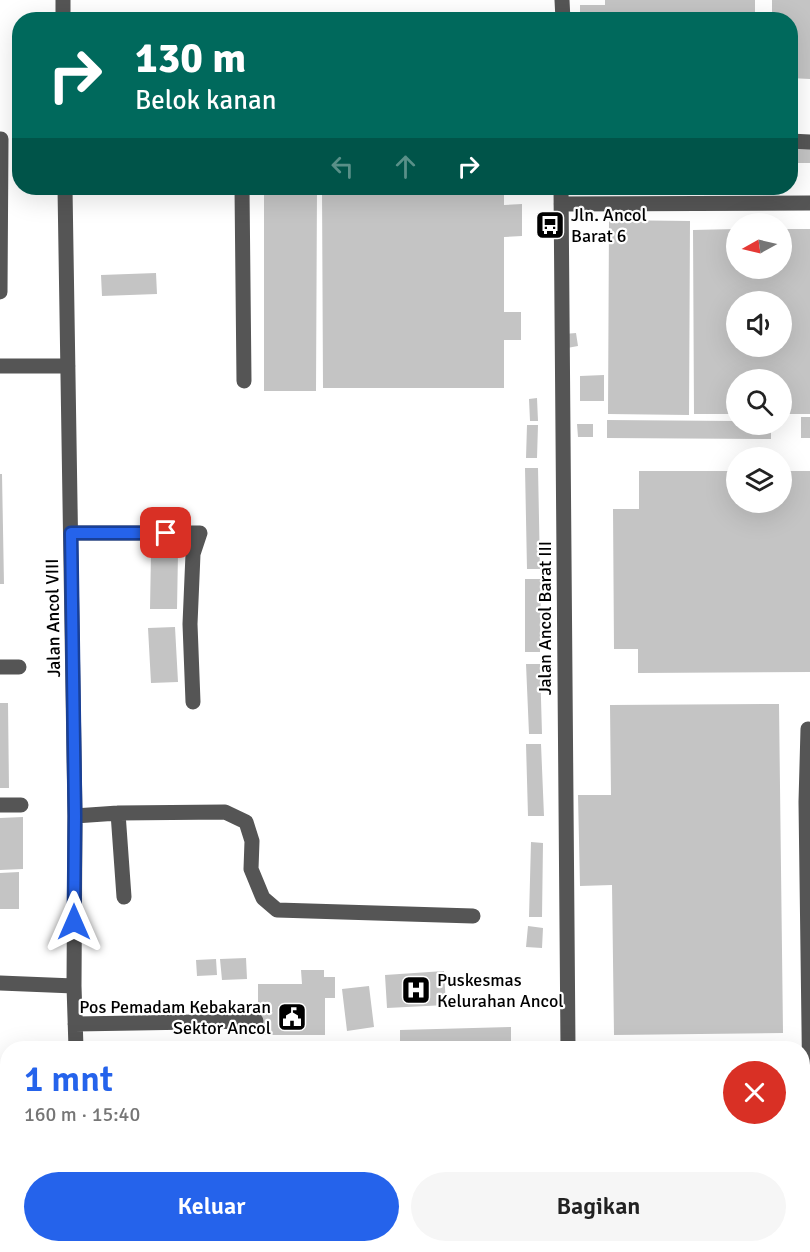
<!DOCTYPE html>
<html lang="id">
<head>
<meta charset="utf-8">
<style>
  body { margin:0; font-family:Signika,sans-serif; background:#f6f6f6; color:#222; height:100vh; display:flex; flex-direction:column; font-size:22px; white-space:nowrap }
  * { box-sizing:border-box; margin:0 }
  p { font-size:20px; color:#767676 }
  .icon { flex:none; width:33px; height:33px; fill:none; stroke:currentColor; stroke-width:2; stroke-linecap:round; stroke-linejoin:round }
  .map { position:relative; flex:1; overflow:hidden }
  .details { position:absolute; left:0px; top:1041px; width:810px; height:212px; display:flex; flex-direction:column; background:#fff; border-radius:24px 24px 0 0; box-shadow:0 6px 24px #0002 }
  .details>* { flex:none }
  .guide { position:absolute; left:12px; top:12px; width:786px; height:183px; border-radius:24px; box-shadow:0 6px 24px #0002; background:#00695c; color:#fff; overflow:hidden }
  .needle { width:39px; rotate:262deg }
  .fabs { position:absolute; left:726px; top:213px; display:grid; gap:12px }
  .fabs a { display:grid; place-items:center; width:66px; height:66px; border-radius:50%; background:#fff; box-shadow:0 6px 24px #0002; font-size:30px }
  .pin { position:absolute; display:grid; place-items:center; width:51px; height:51px; color:#fff; margin:-26px; border-radius:12px; box-shadow:0 3px 9px #0006 }
  .me { position:absolute; width:66px; margin:-33px; rotate:0deg; stroke-linejoin:round; filter:drop-shadow(0 0 4px #0008) }
  .turn { display:flex; align-items:center; gap:21px; height:126px; padding:0 24px; font-size:27px }
  .turn .icon { width:78px; height:78px; stroke-width:2.5 }
  .turn b { display:block; font-size:42px; line-height:51px }
  .lanes { display:flex; align-items:center; height:57px; padding:0 24px; background:#0003; justify-content:center; gap:30px; direction:ltr }
  .lanes .off { opacity:.35 }
  .round { display:grid; place-items:center; flex:none; width:63px; height:63px; border-radius:32px; background:#f6f6f6 }
  .summary { display:flex; align-items:center; justify-content:space-between; height:102px; padding:0 24px }
  h1 { font-size:36px; font-weight:600; line-height:45px; color:#2563eb }
  .primary-button { display:flex; gap:12px; margin-top:auto; padding:12px 24px }
  .primary-button a { flex:1; height:69px; border-radius:36px; background:#2563eb; color:#fff; font-size:24px; font-weight:600; line-height:69px; text-align:center }
  .primary-button a+a { background:#f6f6f6; color:#222 }
  .map>svg:first-child { display:block }
</style>
</head>
<body>
<div class="map">
<svg width="810" height="1252" viewBox="0 0 810 1252">
  <rect width="100%" height="100%" fill="#fff"/>
  <path fill="#c4c4c4" fill-rule="evenodd" d="M605,0H755V17H759V20H580V5H605Z
    M772,0H810V79L790,78V20H772Z
    M790,147H810V163H790Z
    M264,188H317L316,391H264Z
    M322,188H504V205L522,204V236L504,237V312H521V340H504V388H323Z
    M609,220L690,221L689,415L608,414Z
    M736,229V268H782V229H810V414H782V380H736V414H694L693,230ZM736,302H782V346H736Z
    M156,273L157,294L102,296L101,275Z
    M576,333L578,346L567,348L564,334Z
    M604,375V401H580V376Z
    M537,398L538,421H530L529,399Z
    M801,417H810V438H801Z
    M607,420L736,421V424H771V439L607,438Z
    M577,424H593V437H578Z
    M527,425H538L537,458H526Z
    M525,468H538L540,569H527Z
    M639,471H736V502H782V471H810V672L638,673V649H614L613,509H639Z
    M0,474H2L4,584H0Z
    M151,553H178L177,609H150Z
    M525,579H541L540,652H525Z
    M175,627L178,682L151,683L148,628Z
    M526,664H540L542,734H529Z
    M0,703H8L9,788H0Z
    M779,704L783,1033L614,1035L612,885L580,886L578,795H611L610,705Z
    M526,744H541L544,816H528Z
    M23,817V869L0,870V818Z
    M531,842L543,843L542,917H529Z
    M19,872V909H0V873Z
    M528,926L543,928L542,948L526,947Z
    M246,958L247,979L222,980L220,959Z
    M216,959L217,975L197,976L196,960Z
    M301,970H324V977H335V998H325V1035H258V984H302Z
    M444,971L446,1005L387,1008L385,975Z
    M369,986L374,1027L347,1031L342,989Z
    M511,1027V1048H400V1030Z
    M322,1044V1048H296V1045Z
    M0,1134H8V1245H12V1252H0Z"/>
  <g fill="none" stroke-linecap="round" stroke-linejoin="round">
    <path stroke="#555" stroke-width="15" d="M63,0V20
      M562,0L563,20
      M790,141L810,142
      M65,188L75,816L74,986L76,1048
      M242,188L244,381
      M561,188L568,1048
      M561,204L810,203
      M0,292L1,139
      M0,366H68
      M71,533H200L193,554L190,624L193,702
      M0,667H19
      M808,729L806,802L810,1102
      M0,805H21
      M118,813L124,897
      M75,816L118,813L225,812L246,822L252,841L251,869L263,898L277,910L473,916
      M0,983L74,986
      M75,1024L256,1021
      M802,1238H810
      M188,1245V1252
      M596,1245V1252"/>
  </g>
  <g fill="none" stroke-linecap="round" stroke-linejoin="round">
    <g stroke="#184099" stroke-width="15">
      <path id="route" d="M74,922L75,816L71,533H166"/>
    </g>
    <use href="#route" stroke="#2563eb" stroke-width="10"/>
  </g>
  <defs>
    <g id="bus-square" transform="scale(1.5)"><rect x="-9" y="-9" width="18" height="18" rx="4" fill="#000" stroke="#fff"/><path d="M-5-6H5V4H4V6H2V4H-2V6H-4V4H-5ZM-3.5-4V0h7V-4ZM-3.5 1.2v1.5H-2V1.2ZM2 1.2v1.5H3.5V1.2Z" fill="#fff"/></g>
    <g id="hospital-square" transform="scale(1.5)"><rect x="-9" y="-9" width="18" height="18" rx="4" fill="#000" stroke="#fff"/><path d="M-5-5h3v3.5h4V-5h3V5h-3V1.5h-4V5h-3Z" fill="#fff"/></g>
    <g id="civic-square" transform="scale(1.5)"><rect x="-9" y="-9" width="18" height="18" rx="4" fill="#000" stroke="#fff"/><path d="M-.6-6.5H3V-4.5H.6V-3L4-1V1h2V6H-6V1h2V-1L-.6-3ZM-1.2 2.5V6h2.4V2.5Z" fill="#fff"/></g>
  </defs>
  <g fill-rule="evenodd">
    <use href="#bus-square" x="550" y="225"/>
    <use href="#hospital-square" x="416" y="990"/>
    <use href="#civic-square" x="292" y="1017"/>
  </g>
  <g text-anchor="middle" dominant-baseline="central" stroke-width="4.5" stroke-linejoin="round" paint-order="stroke">
    <g font-size="18" fill="#000" stroke="#fff" text-anchor="start">
      <text x="571" y="215">Jln. Ancol<tspan x="571" dy="21">Barat 6</tspan></text>
      <text x="437" y="980">Puskesmas<tspan x="437" dy="21">Kelurahan Ancol</tspan></text>
      <text x="271" y="1007" text-anchor="end">Pos Pemadam Kebakaran<tspan x="271" dy="21">Sektor Ancol</tspan></text>
    </g>
    <g font-size="18" fill="#000" stroke="#fff">
      <text transform="translate(53 618) rotate(-91)">Jalan Ancol VIII</text>
      <text transform="translate(545 618) rotate(-90)">Jalan Ancol Barat III</text>
    </g>
  </g>
</svg>
<div class="fabs">
<a><svg class="needle" viewBox="-14 -14 28 28"><path d="M0-13l5 13h-10z" fill="#e53935"/><path d="M0 13l5-13h-10z" fill="#767676"/></svg></a>
<a><svg class="icon" aria-label="sound" viewBox="0 0 24 24"><path d="M4 9h4l5-4v14l-5-4H4zM17 9q2 3 0 6"/></svg></a>
<a><svg class="icon" aria-label="search" viewBox="0 0 24 24"><circle cx="10" cy="10" r="6"/><path d="M15 15l6 6"/></svg></a>
<a><svg class="icon" aria-label="layers" viewBox="0 0 24 24"><path d="M12 4l9 5-9 5-9-5zM3 14l9 5 9-5"/></svg></a>
</div>
<div class="pin" style="left:166px;top:533px;background:#d93025"><svg class="icon" aria-label="arrive" viewBox="0 0 24 24"><path d="M6 21V4h12l-3 4 3 4H6"/></svg></div>
<svg class="me" style="left:74px;top:922px" viewBox="-20 -20 40 40"><path d="M0-17L14 15 0 8-14 15z" fill="#2563eb" stroke="#fff" stroke-width="4"/></svg>
<div class="guide">
<div class="turn"><svg class="icon" aria-label="right" viewBox="0 0 24 24"><path d="M7 20v-9h11M14 6l5 5-5 5"/></svg><div><b>130 m</b>Belok kanan</div></div>
<div class="lanes"><svg class="icon off" aria-label="left" viewBox="0 0 24 24"><path d="M17 20v-9H6M10 6l-5 5 5 5"/></svg><svg class="icon off" aria-label="ahead" viewBox="0 0 24 24"><path d="M12 20V5M6 11l6-6 6 6"/></svg><svg class="icon" aria-label="right" viewBox="0 0 24 24"><path d="M7 20v-9h11M14 6l5 5-5 5"/></svg></div>
</div>
<section class="details">
<div class="summary"><div><h1>1 mnt</h1><p>160 m · 15:40</p></div><a class="round" style="background:#d93025;color:#fff"><svg class="icon" aria-label="close" viewBox="0 0 24 24"><path d="M6 6l12 12M18 6L6 18"/></svg></a></div>
<div class="primary-button"><a>Keluar</a><a>Bagikan</a></div>
</section>
</div>
</body>
</html>
